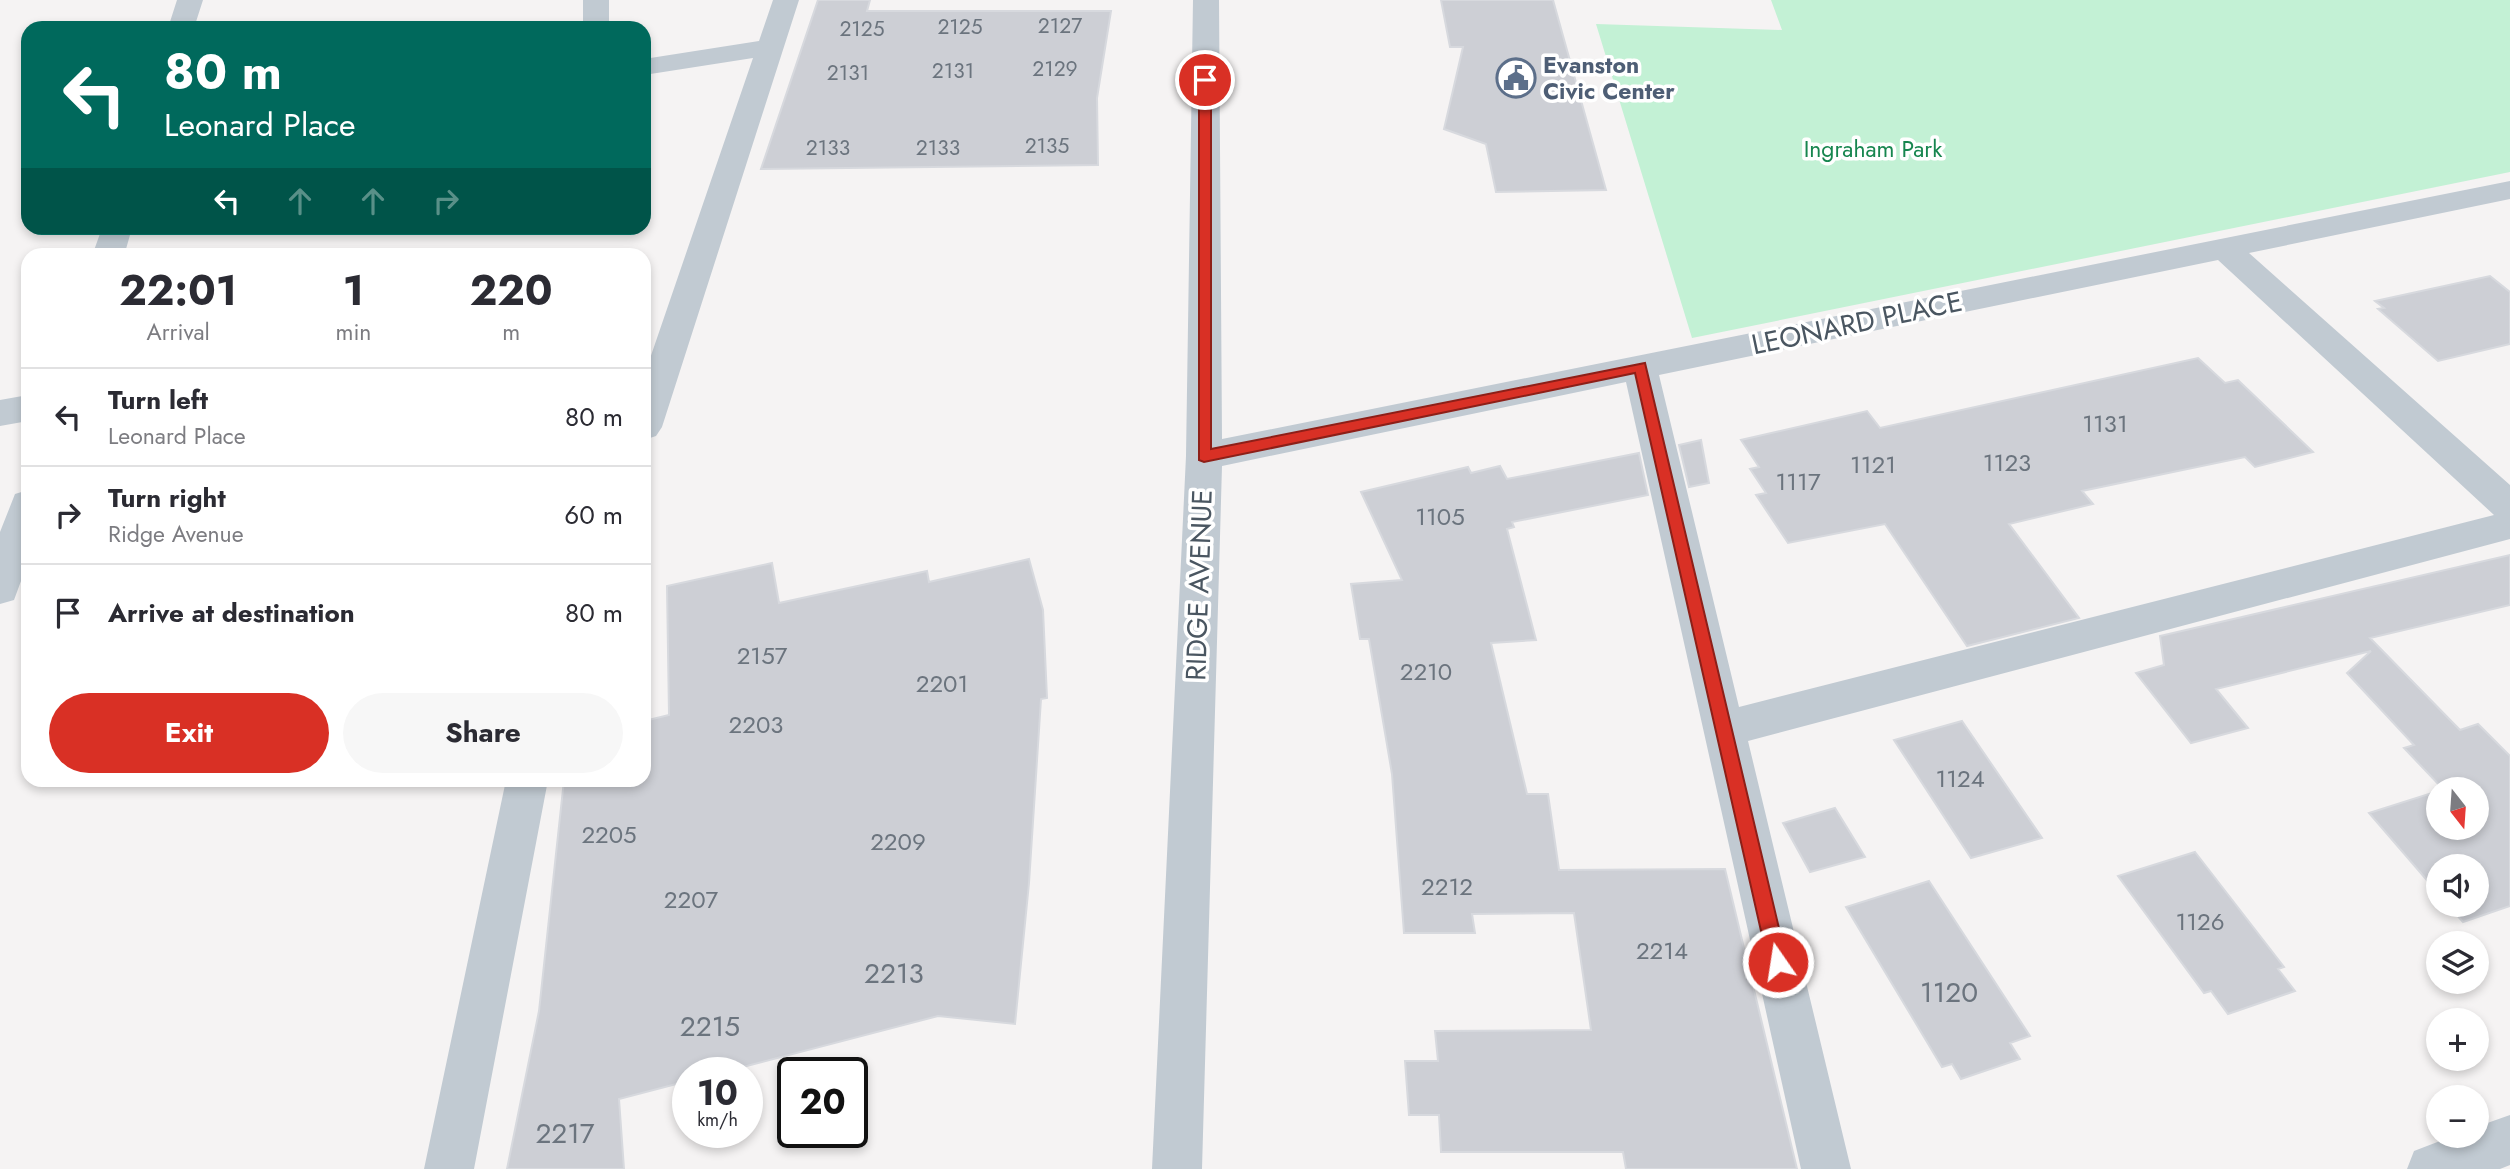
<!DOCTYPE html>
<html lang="en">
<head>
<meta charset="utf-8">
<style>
  body { margin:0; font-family:Jost,sans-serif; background:#f7f7f7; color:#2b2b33; height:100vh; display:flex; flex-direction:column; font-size:26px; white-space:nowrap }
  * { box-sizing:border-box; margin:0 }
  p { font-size:23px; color:#7c7c81 }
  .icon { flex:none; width:38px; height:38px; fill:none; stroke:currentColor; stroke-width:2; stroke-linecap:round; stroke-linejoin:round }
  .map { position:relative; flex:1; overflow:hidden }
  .details { position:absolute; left:21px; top:248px; width:630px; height:539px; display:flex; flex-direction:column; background:#fff; border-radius:21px; box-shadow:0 4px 10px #0003 }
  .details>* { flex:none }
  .hud { position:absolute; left:21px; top:21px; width:630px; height:214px; border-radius:21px; box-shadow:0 4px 10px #0003; background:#00695c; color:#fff; overflow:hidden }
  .needle { width:46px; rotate:163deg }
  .fabs { position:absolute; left:2426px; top:777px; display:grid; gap:14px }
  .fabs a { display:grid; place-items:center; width:63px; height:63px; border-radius:50%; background:#fff; box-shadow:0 4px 10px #0003; font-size:35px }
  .speed { position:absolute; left:672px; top:1057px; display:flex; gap:14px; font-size:35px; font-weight:700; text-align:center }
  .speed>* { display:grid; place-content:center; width:91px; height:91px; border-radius:50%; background:#fff; box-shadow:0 4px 10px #0003; line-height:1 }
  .speed small { font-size:18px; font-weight:400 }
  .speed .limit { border:4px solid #111; border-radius:10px; background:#fff; color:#111 }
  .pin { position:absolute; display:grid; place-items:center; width:60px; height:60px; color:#fff; margin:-30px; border:4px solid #fff; border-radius:50%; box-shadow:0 2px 7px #0007 }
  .me { position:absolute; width:77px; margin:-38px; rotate:347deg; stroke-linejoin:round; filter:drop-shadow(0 0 5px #0008) }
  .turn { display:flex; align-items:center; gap:24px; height:147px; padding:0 28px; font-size:32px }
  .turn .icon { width:91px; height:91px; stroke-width:2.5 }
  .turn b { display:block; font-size:49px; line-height:60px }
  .lanes { display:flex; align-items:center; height:66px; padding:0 28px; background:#0003; justify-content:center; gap:35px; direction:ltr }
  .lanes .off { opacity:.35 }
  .eta { display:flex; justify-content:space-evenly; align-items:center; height:119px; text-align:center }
  .eta b { font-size:42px; font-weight:700; line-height:49px }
  .button { display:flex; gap:14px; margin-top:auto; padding:14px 28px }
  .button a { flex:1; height:80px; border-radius:42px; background:#d93025; color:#fff; font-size:28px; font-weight:700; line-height:80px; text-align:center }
  .button a+a { background:#f7f7f7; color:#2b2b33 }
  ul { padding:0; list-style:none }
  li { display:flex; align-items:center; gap:21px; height:98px; padding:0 28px; border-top:2px solid #e1e1e2 }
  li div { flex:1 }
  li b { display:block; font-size:26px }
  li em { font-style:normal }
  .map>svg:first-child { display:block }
</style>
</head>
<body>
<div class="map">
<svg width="2510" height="1169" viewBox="0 0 2510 1169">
  <rect width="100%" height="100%" fill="#f5f3f3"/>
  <path fill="#c3f1d5" d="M1771,0H2510V172L1692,338L1596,24L1782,30Z"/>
  <path fill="#cdcfd5" stroke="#d7d9de" stroke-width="2" d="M818,0H870L867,11H1111L1097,98L1098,165L761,169Z
    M1441,0H1553L1606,190L1496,192L1486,144L1444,129L1463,47H1450Z
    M2490,276L2510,292V344L2438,361L2378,309L2384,308L2375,301Z
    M2198,358L2225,383L2238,380L2313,452L2255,467L2245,457L2082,491L2093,504L2009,524L2079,618L1967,646L1885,524L1788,543L1756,495L1766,493L1750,469L1759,467L1741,440L1867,411L1880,428Z
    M1701,440L1709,483L1689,487L1679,445Z
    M1639,453L1648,495L1512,522L1514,527L1507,529L1536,640L1491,643L1527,794H1548L1559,870L1725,869L1797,1169H1626L1623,1152H1441L1439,1115H1409L1405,1061H1438L1435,1031L1591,1030L1574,913L1472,914L1475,933H1404L1392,774L1369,639H1360L1351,584L1402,580L1361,492L1468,467L1471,473L1500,466L1507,479Z
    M2510,555V605L2370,638L2460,730L2478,724L2510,756V906L2463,922L2448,905H2476V866H2438V893L2369,813L2438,791V828H2476V789H2443L2404,748L2414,745L2347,673L2371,651L2216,689L2248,728L2191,743L2136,673L2164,665L2160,636Z
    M1029,559L1043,610L1047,698L1041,699L1029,883L1015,1024L938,1016L720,1073H688V1081L619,1099L624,1169H507L539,1011L564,780H644V721L669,715L667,586L772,563L779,603L927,571L929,582Z
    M1962,721L2042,838L1971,858L1894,740Z
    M1835,808L1865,857L1810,872L1783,823Z
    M2195,852L2284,967L2278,969L2295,991L2228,1014L2211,991L2204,993L2118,876Z
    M1929,881L2030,1036L2010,1043L2020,1059L1961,1079L1952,1064L1942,1067L1846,907Z"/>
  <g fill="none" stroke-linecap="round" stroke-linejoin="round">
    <path fill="#c1cad2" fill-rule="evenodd" d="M177,0H203L194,28H168Z
      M583,0H609V28H583Z
      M773,0H799L662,427L656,436L644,440V376L753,58L644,75V59L759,41Z
      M1193,0H1219L1222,439L2510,181V199L2249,253L2510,485V539L1748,741L1851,1169H1801L1626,382L1222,466L1202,1169H1152L1186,456ZM2218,260L2494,515L1739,707L1659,375Z
      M102,228H132L124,256H92Z
      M28,395V421L0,426V400Z
      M28,490V562L14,600L0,604V532L15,494Z
      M506,780H548L474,1169H424Z
      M2510,1115V1165L2500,1169H2407L2414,1151L2453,1136H2476V1127Z"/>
  </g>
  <path fill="#d93025" stroke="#8d1f18" stroke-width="2" d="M1205,77L1211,80V449L1645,363L1787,962L1785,968L1778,971L1771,968L1768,962L1635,373L1204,462L1199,460V80Z"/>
  <defs>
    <g id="civic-ring" transform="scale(2.0125)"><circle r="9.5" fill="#fff" stroke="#5c6f8a" stroke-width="1.5"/><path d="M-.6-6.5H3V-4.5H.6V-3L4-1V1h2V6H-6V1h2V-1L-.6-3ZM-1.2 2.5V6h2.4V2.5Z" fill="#5c6f8a"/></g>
  </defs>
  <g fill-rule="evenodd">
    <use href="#civic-ring" x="1516" y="78"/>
  </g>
  <g text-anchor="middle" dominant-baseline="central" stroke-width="7" stroke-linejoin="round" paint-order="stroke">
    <g font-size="21" fill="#6b747e">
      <text x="1060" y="26">2127</text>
      <text x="960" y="27">2125</text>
      <text x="862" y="29">2125</text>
      <text x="1055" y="69">2129</text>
      <text x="953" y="71">2131</text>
      <text x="848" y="73">2131</text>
      <text x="1047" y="146">2135</text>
      <text x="828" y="148">2133</text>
      <text x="938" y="148">2133</text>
    </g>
    <g font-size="23" font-weight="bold" fill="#4e5e75" stroke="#fff" text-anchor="start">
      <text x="1543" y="65">Evanston<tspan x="1543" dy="26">Civic Center</tspan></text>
    </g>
    <g font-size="23" fill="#17864f" stroke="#fff">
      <text x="1873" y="149">Ingraham Park</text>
    </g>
    <g font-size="24" fill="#6b747e">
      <text x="2105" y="423">1131</text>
      <text x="2007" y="462">1123</text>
      <text x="1873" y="464">1121</text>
      <text x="1798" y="481">1117</text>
      <text x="1440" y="516">1105</text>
      <text x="762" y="655">2157</text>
      <text x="1426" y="671">2210</text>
      <text x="942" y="683">2201</text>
      <text x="756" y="724">2203</text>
      <text x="1960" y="778">1124</text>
      <text x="609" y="834">2205</text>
      <text x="898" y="841">2209</text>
      <text x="1447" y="886">2212</text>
      <text x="691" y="899">2207</text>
      <text x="2200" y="921">1126</text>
      <text x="1662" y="950">2214</text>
    </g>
    <g font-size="28" fill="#4a5661" stroke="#fff">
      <text transform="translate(1857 323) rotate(-12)">LEONARD PLACE</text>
      <text transform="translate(1199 585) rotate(-88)">RIDGE AVENUE</text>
    </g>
    <g font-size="28" fill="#6b747e">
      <text x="894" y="973">2213</text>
      <text x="1949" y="992">1120</text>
      <text x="710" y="1026">2215</text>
      <text x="565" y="1133">2217</text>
    </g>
  </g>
</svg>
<div class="fabs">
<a><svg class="needle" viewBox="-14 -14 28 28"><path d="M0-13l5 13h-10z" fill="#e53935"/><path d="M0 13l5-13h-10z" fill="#7c7c81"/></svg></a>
<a><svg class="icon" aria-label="sound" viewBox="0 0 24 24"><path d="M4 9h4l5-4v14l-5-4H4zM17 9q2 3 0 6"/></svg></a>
<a><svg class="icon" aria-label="layers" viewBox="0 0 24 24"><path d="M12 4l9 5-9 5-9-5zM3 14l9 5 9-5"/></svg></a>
<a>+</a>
<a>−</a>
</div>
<div class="speed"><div>10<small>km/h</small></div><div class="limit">20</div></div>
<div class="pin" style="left:1205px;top:80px;background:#d93025"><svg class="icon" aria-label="arrive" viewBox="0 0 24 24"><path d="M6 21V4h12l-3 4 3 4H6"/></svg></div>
<svg class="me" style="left:1778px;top:962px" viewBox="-20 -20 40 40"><circle r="17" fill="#d93025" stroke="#fff" stroke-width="3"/><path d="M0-11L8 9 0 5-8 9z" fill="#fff"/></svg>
<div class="hud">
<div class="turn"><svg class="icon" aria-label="left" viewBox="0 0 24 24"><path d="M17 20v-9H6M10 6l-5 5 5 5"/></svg><div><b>80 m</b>Leonard Place</div></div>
<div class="lanes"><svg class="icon" aria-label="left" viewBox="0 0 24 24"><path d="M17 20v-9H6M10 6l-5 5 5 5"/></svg><svg class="icon off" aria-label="ahead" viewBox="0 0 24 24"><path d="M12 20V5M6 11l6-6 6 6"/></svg><svg class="icon off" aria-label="ahead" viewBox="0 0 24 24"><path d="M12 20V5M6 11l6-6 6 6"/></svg><svg class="icon off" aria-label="right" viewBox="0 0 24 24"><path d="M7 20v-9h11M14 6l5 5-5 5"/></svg></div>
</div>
<section class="details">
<div class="eta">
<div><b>22:01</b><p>Arrival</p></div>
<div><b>1</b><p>min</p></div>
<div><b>220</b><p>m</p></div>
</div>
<ul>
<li><svg class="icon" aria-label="left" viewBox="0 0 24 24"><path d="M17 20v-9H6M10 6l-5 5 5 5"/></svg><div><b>Turn left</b><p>Leonard Place</p></div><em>80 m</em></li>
<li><svg class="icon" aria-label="right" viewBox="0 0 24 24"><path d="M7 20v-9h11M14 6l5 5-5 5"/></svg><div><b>Turn right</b><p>Ridge Avenue</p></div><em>60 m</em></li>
<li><svg class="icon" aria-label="arrive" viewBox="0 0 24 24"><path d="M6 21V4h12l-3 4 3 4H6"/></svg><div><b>Arrive at destination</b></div><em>80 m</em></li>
</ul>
<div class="button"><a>Exit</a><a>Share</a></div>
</section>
</div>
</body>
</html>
